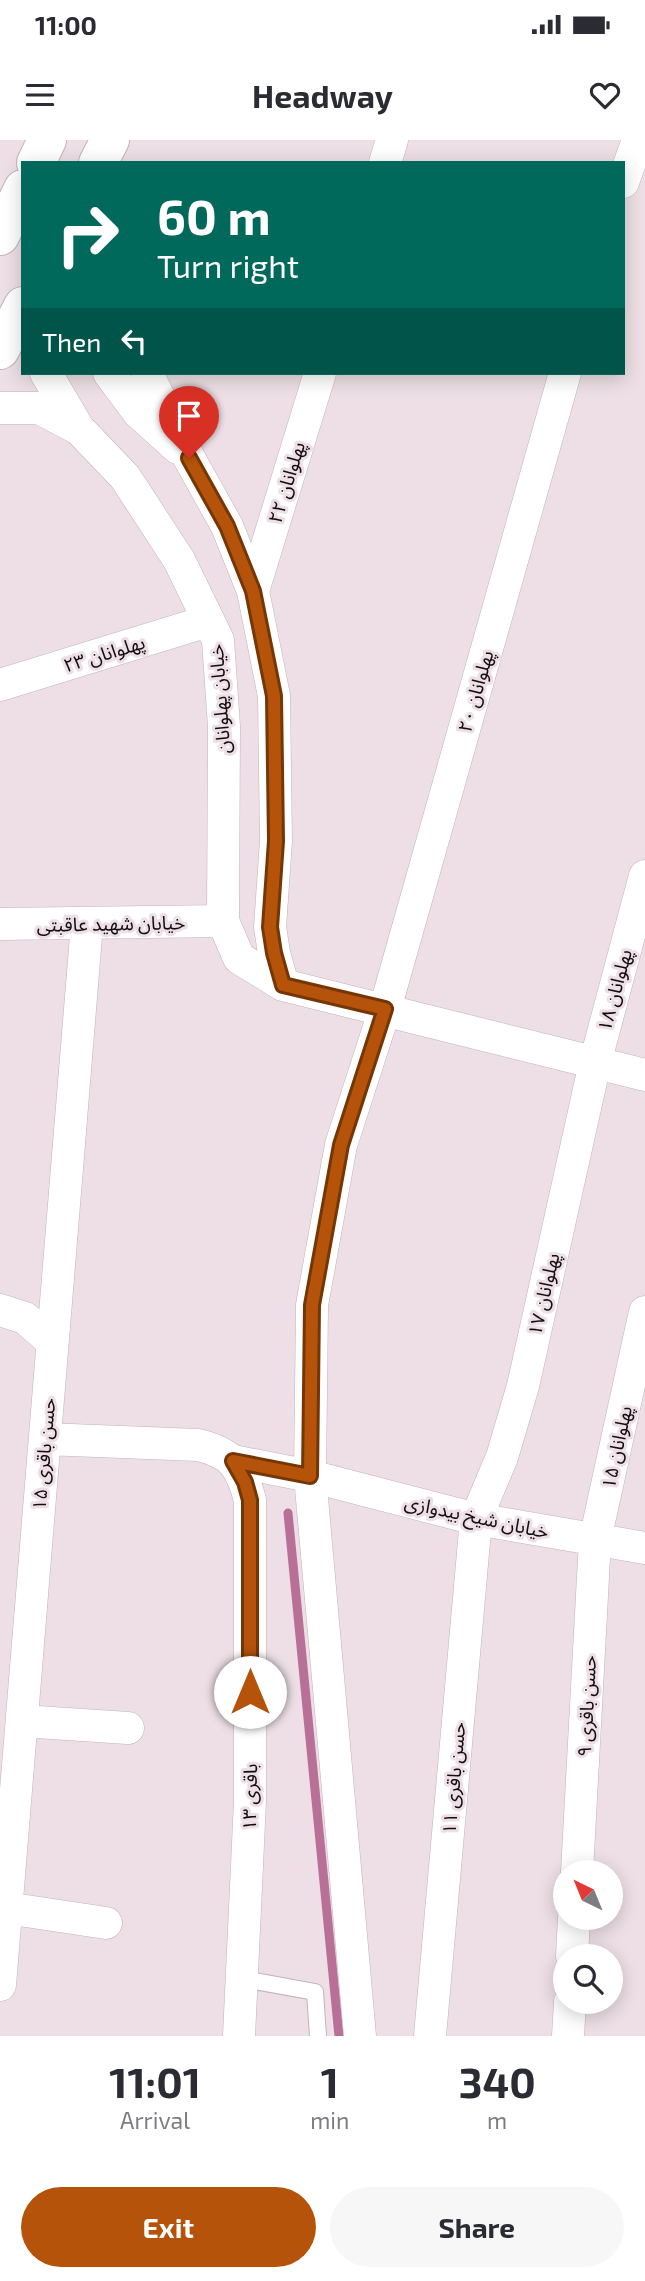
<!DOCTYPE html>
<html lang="en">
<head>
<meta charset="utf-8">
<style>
  body { margin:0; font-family:"Exo 2","Noto Sans Arabic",sans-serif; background:#f7f7f7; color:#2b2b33; height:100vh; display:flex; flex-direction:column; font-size:26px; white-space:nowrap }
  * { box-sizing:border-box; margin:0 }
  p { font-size:23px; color:#7c7c81 }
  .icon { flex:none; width:38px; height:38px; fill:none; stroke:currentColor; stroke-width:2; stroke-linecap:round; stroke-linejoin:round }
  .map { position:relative; height:1896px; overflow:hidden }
  .sheet { display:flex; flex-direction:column; background:#fff; flex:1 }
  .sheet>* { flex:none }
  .guide { position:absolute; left:21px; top:21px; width:604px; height:214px; border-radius:0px; box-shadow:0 4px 18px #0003; background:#00695c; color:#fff; overflow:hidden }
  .needle { width:46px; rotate:317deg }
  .controls { position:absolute; left:553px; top:1720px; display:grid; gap:14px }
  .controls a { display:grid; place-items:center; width:70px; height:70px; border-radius:50%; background:#fff; box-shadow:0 4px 18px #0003; font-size:35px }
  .pin { position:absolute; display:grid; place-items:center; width:60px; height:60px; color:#fff; margin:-72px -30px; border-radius:50% 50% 50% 0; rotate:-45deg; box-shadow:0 0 7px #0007 }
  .pin .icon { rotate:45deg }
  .me { position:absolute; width:77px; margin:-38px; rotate:0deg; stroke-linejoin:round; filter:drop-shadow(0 0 5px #0008) }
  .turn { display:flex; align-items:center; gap:24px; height:147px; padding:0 21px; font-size:32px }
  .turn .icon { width:91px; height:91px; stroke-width:2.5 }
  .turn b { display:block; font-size:49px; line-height:60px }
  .then { display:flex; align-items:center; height:66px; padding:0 21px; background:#0003; gap:14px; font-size:26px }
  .eta { display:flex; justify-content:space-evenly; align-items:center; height:119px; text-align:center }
  .eta b { font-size:42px; font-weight:700; line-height:49px }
  .cta { display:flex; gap:14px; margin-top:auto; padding:14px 21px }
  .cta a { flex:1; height:80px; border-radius:42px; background:#b45309; color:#fff; font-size:28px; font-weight:700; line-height:80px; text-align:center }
  .cta a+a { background:#f7f7f7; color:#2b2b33 }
  .status { display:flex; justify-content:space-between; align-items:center; height:49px; padding:0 35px; background:#fff; direction:ltr }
  .status svg { height:19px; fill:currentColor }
  header { display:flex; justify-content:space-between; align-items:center; height:91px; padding:0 21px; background:#fff; font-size:32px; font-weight:700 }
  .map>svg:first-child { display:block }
</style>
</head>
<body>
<div class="status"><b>11:00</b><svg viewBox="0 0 49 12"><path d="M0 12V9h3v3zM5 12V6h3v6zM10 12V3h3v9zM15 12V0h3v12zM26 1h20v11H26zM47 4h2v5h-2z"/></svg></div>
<header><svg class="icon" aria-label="menu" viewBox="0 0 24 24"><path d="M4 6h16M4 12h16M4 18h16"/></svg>Headway<svg class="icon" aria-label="heart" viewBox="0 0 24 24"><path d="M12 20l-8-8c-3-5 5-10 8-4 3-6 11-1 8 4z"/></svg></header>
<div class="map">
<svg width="645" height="1896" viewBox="0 0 645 1896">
  <rect width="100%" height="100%" fill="#eddfe5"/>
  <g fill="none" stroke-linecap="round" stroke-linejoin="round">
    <path stroke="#b87096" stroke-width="9" d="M288,1373L339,1896"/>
    <g stroke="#c1b3ba" stroke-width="18">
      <path id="lane" d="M243,1839L315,1852L318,1896"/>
    </g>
    <g stroke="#c1b3ba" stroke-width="33">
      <path id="street" d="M385,23L392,0
        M623,42L638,0
        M46,233L77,286
        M109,233L138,272L178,308
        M147,233L189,318L227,386L253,451L274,556L276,701L270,787L274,813L283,845
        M0,268H39L79,289L125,337L179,420L218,500L224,587L223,781L239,818L283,845L645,935
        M253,451L320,233
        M0,545L208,481
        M0,784L223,781
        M0,1170L25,1178L52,1202
        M45,1299L198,1305C233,1313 241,1327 250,1360V1661L239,1896
        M233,1321L310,1336L476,1379L645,1408
        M22,1581L128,1588
        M577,1732L595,1400L645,1172
        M6,1768L106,1783
        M572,1816L574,1778
        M0,1845L87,784
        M360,1896L310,1336L312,1165L341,1005L385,869L565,233
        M430,1896L476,1379L502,1317L523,1246L595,923L645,736
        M568,1896L570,1862"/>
    </g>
    <g stroke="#c1b3ba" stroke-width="40">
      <path id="secondary" d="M36,23L47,0
        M98,23L110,0
        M0,96L23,49
        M0,210L23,166"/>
    </g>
    <use href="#lane" stroke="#fff" stroke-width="16"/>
    <use href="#street" stroke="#fff" stroke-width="32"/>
    <use href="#secondary" stroke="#fff" stroke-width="38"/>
  </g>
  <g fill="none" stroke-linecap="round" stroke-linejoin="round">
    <g stroke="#753606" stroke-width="18">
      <path id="route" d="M189,318L227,386L253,451L274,556L276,701L270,787L274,813L283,845L385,869L341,1005L312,1165L310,1336L233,1321L245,1342L250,1360V1552"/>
    </g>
    <use href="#route" stroke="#b45309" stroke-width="12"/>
  </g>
  <g text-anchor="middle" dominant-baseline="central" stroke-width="6" stroke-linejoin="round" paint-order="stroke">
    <g font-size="19" fill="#110c0e" stroke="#eddfe5">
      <text transform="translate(286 342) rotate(-73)">پهلوانان ۲۲</text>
      <text transform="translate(104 513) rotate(-17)">پهلوانان ۲۳</text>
      <text transform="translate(475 551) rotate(-74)">پهلوانان ۲۰</text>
      <text transform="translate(219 559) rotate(-94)">خیابان پهلوانان</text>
      <text transform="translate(111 783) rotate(-1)">خیابان شهید عاقبتی</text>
      <text transform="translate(614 850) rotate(-75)">پهلوانان ۱۸</text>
      <text transform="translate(543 1154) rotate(-77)">پهلوانان ۱۷</text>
      <text transform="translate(616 1307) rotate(-78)">پهلوانان ۱۵</text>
      <text transform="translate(43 1314) rotate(-85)">حسن باقری ۱۵</text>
      <text transform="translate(477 1376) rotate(12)">خیابان شیخ بیدوازی</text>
      <text transform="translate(586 1566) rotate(-87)">حسن باقری ۹</text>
      <text transform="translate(453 1638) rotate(-85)">حسن باقری ۱۱</text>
      <text transform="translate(249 1657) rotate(-89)">باقری ۱۳</text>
    </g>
  </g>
</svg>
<div class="controls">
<a><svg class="needle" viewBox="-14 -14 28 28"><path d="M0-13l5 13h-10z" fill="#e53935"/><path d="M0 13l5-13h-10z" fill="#7c7c81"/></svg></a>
<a><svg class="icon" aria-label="search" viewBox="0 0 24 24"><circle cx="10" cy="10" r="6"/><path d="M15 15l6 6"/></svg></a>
</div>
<div class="pin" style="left:189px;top:318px;background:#d93025"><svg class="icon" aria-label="arrive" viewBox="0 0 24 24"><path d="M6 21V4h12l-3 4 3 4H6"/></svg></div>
<svg class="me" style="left:250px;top:1552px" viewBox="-20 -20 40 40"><circle r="19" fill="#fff"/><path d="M0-13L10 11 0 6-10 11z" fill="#b45309"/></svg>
<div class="guide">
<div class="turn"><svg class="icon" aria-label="right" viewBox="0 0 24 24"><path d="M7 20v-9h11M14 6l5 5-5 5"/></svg><div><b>60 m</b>Turn right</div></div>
<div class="then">Then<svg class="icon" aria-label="left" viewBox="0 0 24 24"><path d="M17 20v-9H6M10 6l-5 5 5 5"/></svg></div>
</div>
</div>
<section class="sheet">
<div class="eta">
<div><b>11:01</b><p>Arrival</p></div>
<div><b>1</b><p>min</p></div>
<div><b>340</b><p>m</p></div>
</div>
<div class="cta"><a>Exit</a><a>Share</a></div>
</section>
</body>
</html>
